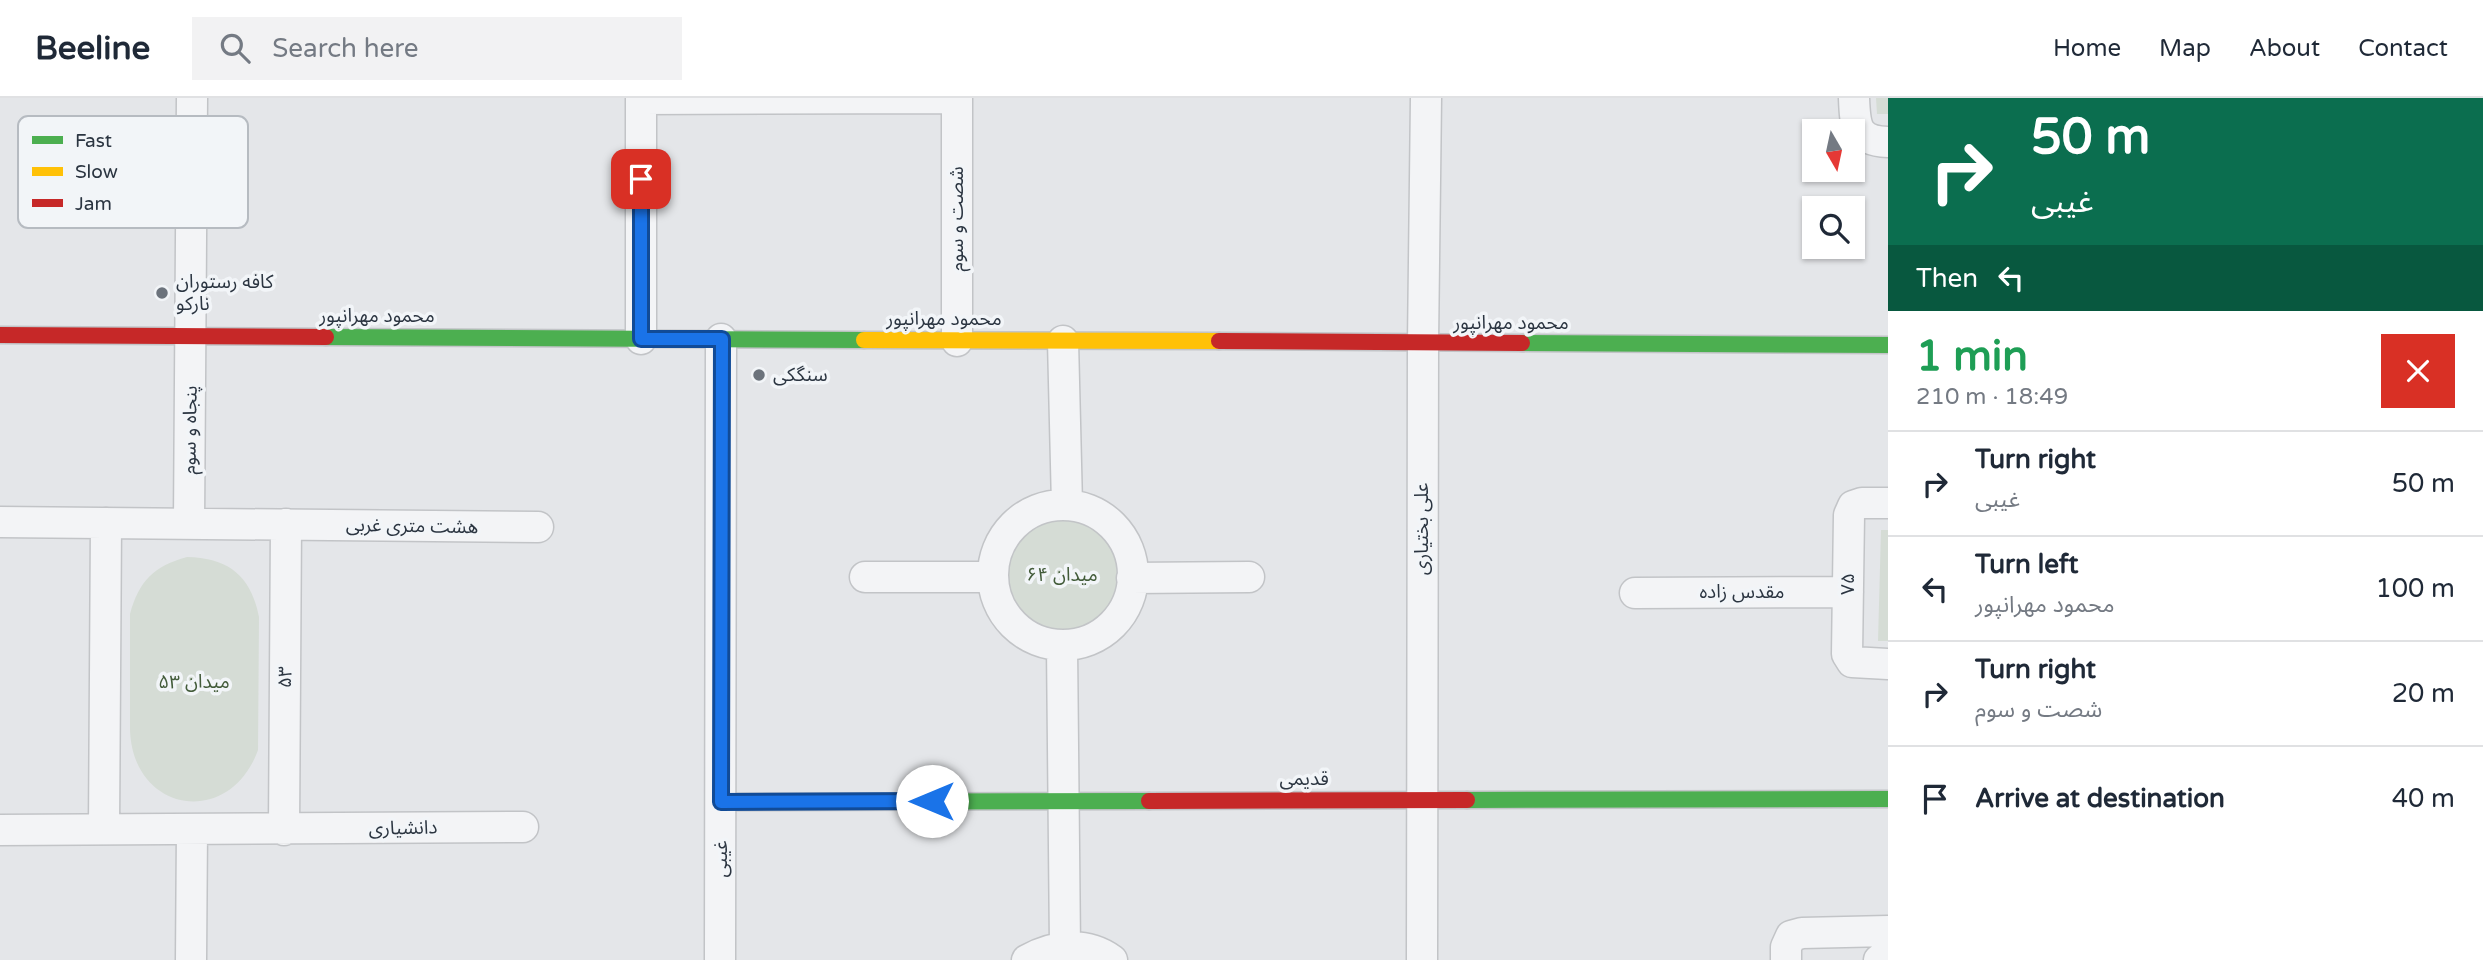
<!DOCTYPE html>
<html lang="en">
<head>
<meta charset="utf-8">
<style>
  body { margin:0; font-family:"Varela Round","Noto Sans Arabic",sans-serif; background:#f2f2f3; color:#1f2937; height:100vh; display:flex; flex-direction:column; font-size:26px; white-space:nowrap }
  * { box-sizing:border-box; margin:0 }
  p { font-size:23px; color:#747a83 }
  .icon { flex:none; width:38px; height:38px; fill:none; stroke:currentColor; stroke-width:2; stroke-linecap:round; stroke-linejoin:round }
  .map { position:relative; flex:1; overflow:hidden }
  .details { display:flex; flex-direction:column; background:#fff; width:595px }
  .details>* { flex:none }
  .banner { background:#0b6e4f; color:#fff; overflow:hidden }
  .needle { width:46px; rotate:171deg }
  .tools { position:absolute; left:1802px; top:21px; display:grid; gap:14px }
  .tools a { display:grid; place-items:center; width:63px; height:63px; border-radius:0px; background:#fff; box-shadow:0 2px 5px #0004; font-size:35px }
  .pin { position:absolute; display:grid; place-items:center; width:60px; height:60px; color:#fff; margin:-30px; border-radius:14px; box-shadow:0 4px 10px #0006 }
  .me { position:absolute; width:77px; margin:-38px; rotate:270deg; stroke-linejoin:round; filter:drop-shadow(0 0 5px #0008) }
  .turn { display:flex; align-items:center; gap:24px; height:147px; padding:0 28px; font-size:32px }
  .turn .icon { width:91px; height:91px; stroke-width:2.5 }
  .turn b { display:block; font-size:49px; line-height:60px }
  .then { display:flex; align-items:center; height:66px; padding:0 28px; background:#0003; gap:14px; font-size:26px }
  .round { display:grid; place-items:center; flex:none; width:74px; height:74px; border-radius:0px; background:#f2f2f3 }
  .headline { display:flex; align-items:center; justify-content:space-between; height:119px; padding:0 28px }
  h1 { font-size:42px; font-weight:800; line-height:52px; color:#1e9e55 }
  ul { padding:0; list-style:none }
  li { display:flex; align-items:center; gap:21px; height:105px; padding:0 28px; border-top:2px solid #e0e1e3 }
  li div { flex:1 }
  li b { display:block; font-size:26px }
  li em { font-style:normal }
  header { display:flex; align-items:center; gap:42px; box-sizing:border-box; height:98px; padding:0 35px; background:#fff; border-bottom:2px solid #e0e1e3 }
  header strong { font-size:33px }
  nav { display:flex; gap:38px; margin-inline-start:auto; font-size:24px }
  .search { width:490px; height:63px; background:#f2f2f3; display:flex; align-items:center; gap:18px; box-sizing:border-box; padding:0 24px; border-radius:0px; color:#747a83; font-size:26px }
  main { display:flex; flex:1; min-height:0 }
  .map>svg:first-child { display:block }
</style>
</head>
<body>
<header>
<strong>Beeline</strong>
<div class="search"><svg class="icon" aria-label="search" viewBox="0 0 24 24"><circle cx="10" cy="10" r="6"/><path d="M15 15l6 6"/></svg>Search here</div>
<nav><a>Home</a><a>Map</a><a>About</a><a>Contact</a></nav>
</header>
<main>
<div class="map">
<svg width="1888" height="862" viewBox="0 0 1888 862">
  <rect width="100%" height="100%" fill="#e4e6e9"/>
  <path fill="#d5dcd5" d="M1876,0H1888V16H1877Z
    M1002 477a60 60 0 1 1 120 0a60 60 0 1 1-120 0Z
    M1881,432H1888V543H1878Z
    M187,459C229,460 251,478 259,519L258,652C230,730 133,716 130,632V516C139,483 154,468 187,459Z"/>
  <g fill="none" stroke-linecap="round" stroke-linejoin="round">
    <g stroke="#c2c4c7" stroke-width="33">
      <path id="street" d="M641,0V241
        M1854,0C1855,28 1856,43 1888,44
        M641,1L957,0
        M957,243V0
        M1063,243L1067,407
        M1888,405H1862L1853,408L1849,417L1847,556L1852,564L1888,566
        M993 477a70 70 0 1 1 140 0a70 70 0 1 1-140 0Z
        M0,424L538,429
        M189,425L192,0
        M865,479H992
        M1132,480L1249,479
        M1635,495L1848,494
        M1062,548L1065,849
        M104,731L106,425
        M0,732L523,729
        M284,732L286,426
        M191,862L192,731
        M720,862L721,241
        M1027,862C1054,847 1086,843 1112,862
        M1422,862L1423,245L1426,0
        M1786,862V849L1791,838L1802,835L1888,833
        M1879,862L1888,855"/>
    </g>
    <g stroke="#c2c4c7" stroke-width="19">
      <path id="fast" d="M326,239L864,242
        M1522,245L1888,247
        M1467,702L1888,701
        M721,704L1149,703"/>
    </g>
    <g stroke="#c2c4c7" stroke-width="19">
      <path id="slow" d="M864,242L1219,243"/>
    </g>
    <g stroke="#c2c4c7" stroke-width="19">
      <path id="jam" d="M0,237L326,239
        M1219,243L1522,245
        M1149,703L1467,702"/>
    </g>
    <use href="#street" stroke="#f3f4f6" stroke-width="30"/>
    <use href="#fast" stroke="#4caf50" stroke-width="16"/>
    <use href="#slow" stroke="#ffc107" stroke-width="16"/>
    <use href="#jam" stroke="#c62828" stroke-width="16"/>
  </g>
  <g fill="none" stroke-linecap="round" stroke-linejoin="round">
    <g stroke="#114b97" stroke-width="18">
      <path id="route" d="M641,81V241H722L721,704L932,703"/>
    </g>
    <use href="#route" stroke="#1a73e8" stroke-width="12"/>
  </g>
  <g fill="#6c737c" stroke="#f2f5f8" stroke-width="2.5">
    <circle cx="162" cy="195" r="7"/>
    <circle cx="759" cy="277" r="7"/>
  </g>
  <g text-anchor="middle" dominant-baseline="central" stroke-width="7" stroke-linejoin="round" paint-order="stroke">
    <g font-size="19" fill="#2b3541" stroke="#f2f5f8">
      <text transform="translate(957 121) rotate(-90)">شصت و سوم</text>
      <text x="377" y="218">محمود مهرانپور</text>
      <text x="944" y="221">محمود مهرانپور</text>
      <text x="1511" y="225">محمود مهرانپور</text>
      <text transform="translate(190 332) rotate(-89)">پنجاه و سوم</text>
      <text transform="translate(412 428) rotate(1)">هشت متری غربی</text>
      <text transform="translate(1422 431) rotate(-90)">علی بختیاری</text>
      <text transform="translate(1848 486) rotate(-90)">۷۵</text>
      <text x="1742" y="494">مقدس زاده</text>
      <text transform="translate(285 579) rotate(-90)">۵۳</text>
      <text x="1304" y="681">قدیمی</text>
      <text transform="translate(403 730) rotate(-1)">دانشیاری</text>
      <text transform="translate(721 761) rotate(-90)">غیبی</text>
    </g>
    <g font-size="19" fill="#2b3541" stroke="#f2f5f8" text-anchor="start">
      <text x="176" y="184">کافه رستوران<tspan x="176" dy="22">نارکو</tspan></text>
      <text x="773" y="277">سنگکی</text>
    </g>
    <g font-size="19" fill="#435c3a" stroke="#f2f5f8">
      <text x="1062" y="477">میدان ۶۴</text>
      <text x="194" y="584">میدان ۵۳</text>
    </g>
  </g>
  <rect x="18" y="18" width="230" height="112" rx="10" fill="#f2f5f8" stroke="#b6bbc1" stroke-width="2"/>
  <rect x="32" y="38" width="31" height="8" fill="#4caf50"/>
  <rect x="32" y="69" width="31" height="9" fill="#ffc107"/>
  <rect x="32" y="101" width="31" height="8" fill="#c62828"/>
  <g font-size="19" fill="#2b3541">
    <text x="75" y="49">Fast</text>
    <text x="75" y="80">Slow</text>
    <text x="75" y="112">Jam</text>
  </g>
</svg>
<div class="tools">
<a><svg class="needle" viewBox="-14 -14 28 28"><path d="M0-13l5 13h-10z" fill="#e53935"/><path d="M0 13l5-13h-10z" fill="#747a83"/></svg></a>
<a><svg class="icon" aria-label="search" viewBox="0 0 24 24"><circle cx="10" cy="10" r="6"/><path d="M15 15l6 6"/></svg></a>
</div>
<div class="pin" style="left:641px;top:81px;background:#d93025"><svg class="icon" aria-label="arrive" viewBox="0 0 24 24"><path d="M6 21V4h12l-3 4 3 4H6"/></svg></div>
<svg class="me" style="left:932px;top:703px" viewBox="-20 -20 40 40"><circle r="19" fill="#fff"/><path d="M0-13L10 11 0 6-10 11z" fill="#1a73e8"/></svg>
</div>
<section class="details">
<div class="banner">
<div class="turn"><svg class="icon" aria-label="right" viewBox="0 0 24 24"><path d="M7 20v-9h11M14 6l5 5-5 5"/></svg><div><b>50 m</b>غیبی</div></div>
<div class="then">Then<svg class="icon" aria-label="left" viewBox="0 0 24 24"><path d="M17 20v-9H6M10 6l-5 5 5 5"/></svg></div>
</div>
<div class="headline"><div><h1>1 min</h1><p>210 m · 18:49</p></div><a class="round" style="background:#d93025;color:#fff"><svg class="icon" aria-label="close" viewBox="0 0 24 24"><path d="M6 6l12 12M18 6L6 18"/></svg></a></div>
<ul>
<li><svg class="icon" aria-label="right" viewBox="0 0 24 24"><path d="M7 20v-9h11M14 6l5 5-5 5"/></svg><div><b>Turn right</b><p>غیبی</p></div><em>50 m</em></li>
<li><svg class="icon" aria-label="left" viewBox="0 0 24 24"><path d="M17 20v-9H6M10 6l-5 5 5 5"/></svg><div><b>Turn left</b><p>محمود مهرانپور</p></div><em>100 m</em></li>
<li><svg class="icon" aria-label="right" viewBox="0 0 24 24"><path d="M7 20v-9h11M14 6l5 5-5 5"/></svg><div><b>Turn right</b><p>شصت و سوم</p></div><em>20 m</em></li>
<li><svg class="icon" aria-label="arrive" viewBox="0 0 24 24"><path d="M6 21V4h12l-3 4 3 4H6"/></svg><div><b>Arrive at destination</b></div><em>40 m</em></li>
</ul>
</section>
</main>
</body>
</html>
